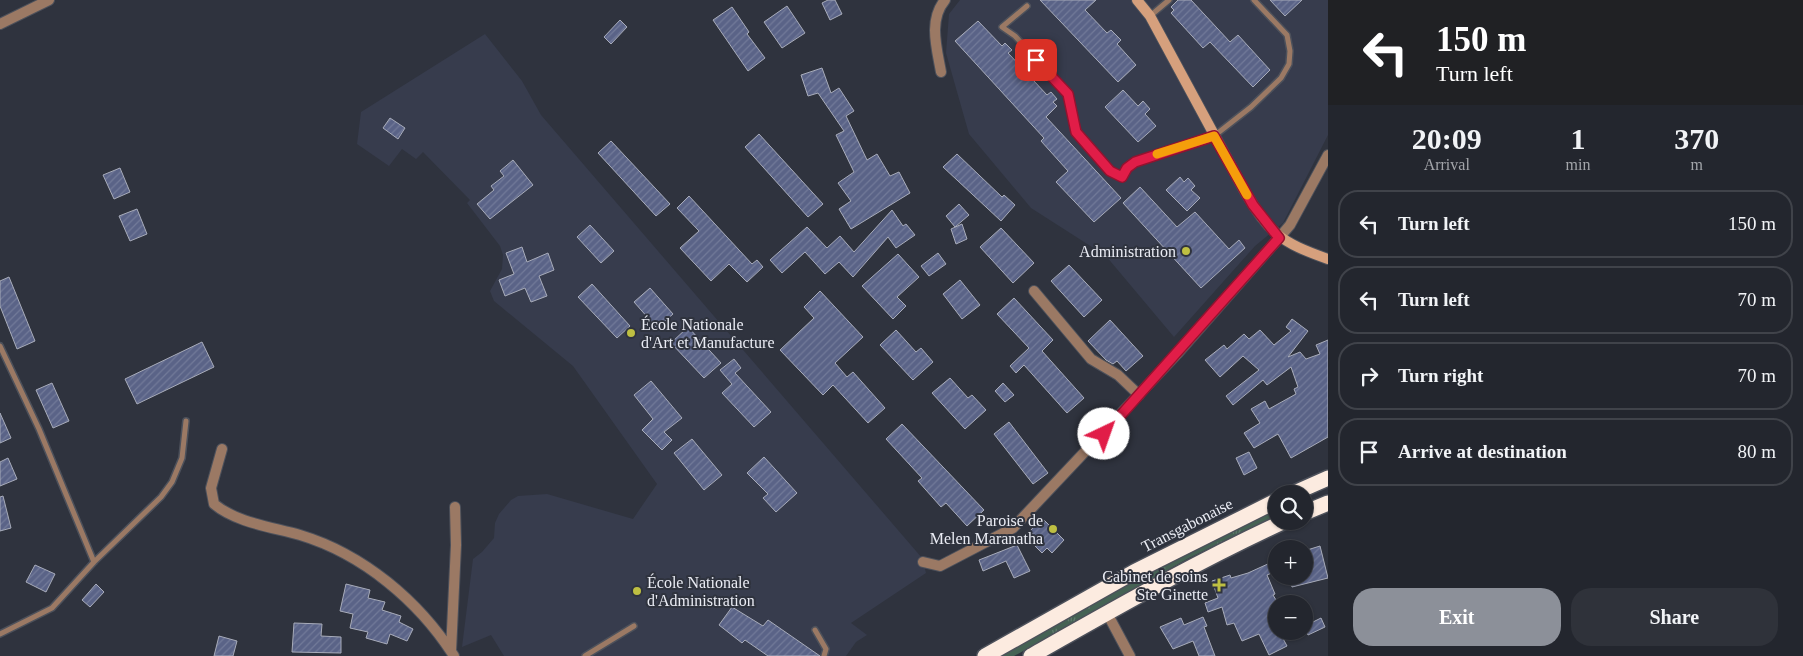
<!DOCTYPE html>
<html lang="en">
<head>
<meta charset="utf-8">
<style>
  body { margin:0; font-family:Georgia,serif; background:#2f323a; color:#f1f3f6; height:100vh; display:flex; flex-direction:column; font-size:19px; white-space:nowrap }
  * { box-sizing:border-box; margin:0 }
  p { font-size:16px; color:#a3a5aa }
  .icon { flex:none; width:28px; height:28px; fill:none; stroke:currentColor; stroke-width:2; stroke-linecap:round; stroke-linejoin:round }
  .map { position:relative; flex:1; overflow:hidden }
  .details { display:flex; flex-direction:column; background:#23262e; width:475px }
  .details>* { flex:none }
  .banner { background:#202124; color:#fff; overflow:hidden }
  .fabs { position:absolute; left:1268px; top:485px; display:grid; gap:10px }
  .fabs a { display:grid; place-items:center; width:45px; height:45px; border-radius:50%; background:#23262e; box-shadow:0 1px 4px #0004,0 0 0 1px #40434a; font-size:25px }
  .pin { position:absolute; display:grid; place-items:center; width:42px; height:42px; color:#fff; margin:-21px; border-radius:10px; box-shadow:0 2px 8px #0006 }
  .me { position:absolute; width:55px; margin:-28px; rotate:42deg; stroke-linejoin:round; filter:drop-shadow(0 0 4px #0008) }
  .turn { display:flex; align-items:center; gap:18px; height:105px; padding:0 25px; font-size:22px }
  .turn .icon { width:65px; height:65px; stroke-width:2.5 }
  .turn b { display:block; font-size:35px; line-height:42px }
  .eta { display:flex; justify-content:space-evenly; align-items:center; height:85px; text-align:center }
  .eta b { font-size:30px; font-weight:700; line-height:35px }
  .action { display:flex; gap:10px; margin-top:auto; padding:10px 25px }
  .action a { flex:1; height:58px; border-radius:20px; background:#8c9099; color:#fff; font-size:20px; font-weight:700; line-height:58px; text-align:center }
  .action a+a { background:#2f323a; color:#f1f3f6 }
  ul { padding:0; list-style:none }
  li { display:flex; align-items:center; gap:15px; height:68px; margin:0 10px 8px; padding:0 15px; border:2px solid #40434a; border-radius:20px }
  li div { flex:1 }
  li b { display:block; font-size:19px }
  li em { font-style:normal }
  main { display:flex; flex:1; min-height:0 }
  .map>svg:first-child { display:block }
</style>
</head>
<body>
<main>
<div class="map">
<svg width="1328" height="656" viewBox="0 0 1328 656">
  <defs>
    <pattern id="grass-tufts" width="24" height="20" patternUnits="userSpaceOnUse" patternTransform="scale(1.25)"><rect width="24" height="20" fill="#456254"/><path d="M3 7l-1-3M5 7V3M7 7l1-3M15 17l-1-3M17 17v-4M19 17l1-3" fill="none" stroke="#60796d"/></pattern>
    <pattern id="building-hatch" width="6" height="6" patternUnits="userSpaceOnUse" patternTransform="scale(1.25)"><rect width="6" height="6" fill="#5a6387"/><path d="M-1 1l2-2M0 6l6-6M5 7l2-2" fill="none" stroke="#727a99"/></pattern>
  </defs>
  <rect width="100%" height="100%" fill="#2f333e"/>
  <path fill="#373c4d" d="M960,0H1328V135L1283,223L1255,246L1174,337L1106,256L1031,208L969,134L946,53L949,14Z
    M485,34L522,81L541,115L922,558L926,573L851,623L867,635L856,642L846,656H504L491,635L462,647L473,559L482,552L494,538L495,523L499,514L511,500L518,496L547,494L633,519L657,484L573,366L494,301L490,291L502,269L503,255L500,246L467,203L470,200L423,152L416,159L402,149L389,166L357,144L361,112Z"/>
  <path fill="url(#grass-tufts)" d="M1276,509V516L1189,558L1014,656H1000L1138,579Z"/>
  <path fill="url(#building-hatch)" stroke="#a8acba" d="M828,0H835L842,14L830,20L822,3Z
    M1040,0H1096L1085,10L1107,33L1111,30L1121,40L1117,44L1136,65L1118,82Z
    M1178,0H1191L1230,42L1238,35L1270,70L1253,87L1210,42L1203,48L1171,13L1174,10L1171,7Z
    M1270,0H1302L1285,16Z
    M787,6L805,33L782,48L764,22Z
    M732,7L749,32L747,34L765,58L748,71L713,20Z
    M620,20L627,27L611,44L604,37Z
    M978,21L1002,46L1005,43L1012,50L1008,53L1028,74L1031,71L1037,78L1034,81L1047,95L1051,92L1057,99L1053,102L1057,106L1046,117L1121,198L1094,222L1056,182L1068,171L1041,141L1044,138L955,41Z
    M822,68L831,93L839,88L854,111L846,116L867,160L877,154L890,176L899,172L910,193L851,229L839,209L851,201L838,183L854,172L836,135L844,131L818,93L808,96L801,75Z
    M1123,90L1138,106L1143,101L1150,109L1145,114L1156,126L1138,142L1105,107Z
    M390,118L405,128L398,139L383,128Z
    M759,134L823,204L808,217L745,147Z
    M611,141L670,204L656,216L598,153Z
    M957,154L1002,197L1004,195L1015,205L1001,221L943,167Z
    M513,160L533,185L490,219L477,204L494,190L491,186L504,176L500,171Z
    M120,168L130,192L114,199L103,175Z
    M1180,177L1184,182L1188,178L1195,186L1191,190L1200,198L1187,211L1166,190Z
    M1140,187L1177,227L1195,212L1229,249L1239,240L1245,248L1201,288L1123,203Z
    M689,196L752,264L757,260L763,267L747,282L729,264L711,281L680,248L699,231L677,208Z
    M959,204L969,215L955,227L946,216Z
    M137,209L147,234L130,241L119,216Z
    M892,210L903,226L906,224L915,235L896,248L888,237L853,277L839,262L825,274L805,252L782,273L770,260L807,227L827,248L840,236L854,252Z
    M962,224L967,239L956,244L951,229Z
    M590,225L614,251L601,263L577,237Z
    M1001,228L1034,263L1013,283L980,247Z
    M522,247L527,262L548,253L554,270L539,276L547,296L531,302L525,288L505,296L499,280L514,274L506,253Z
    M938,253L946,264L929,276L921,266Z
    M898,254L919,277L897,297L906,306L893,319L862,286Z
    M1069,265L1102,300L1084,317L1051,281Z
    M9,277L35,341L17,349L0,306V281Z
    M960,280L980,305L962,319L943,294Z
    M592,284L630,326L617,338L578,297Z
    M650,288L673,314L657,328L634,302Z
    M820,291L863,337L835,363L847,377L853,372L885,408L868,423L833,385L823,395L780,350L814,318L804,307Z
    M1014,298L1053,340L1042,351L1084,398L1067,413L1024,365L1016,373L1010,366L1029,348L997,314Z
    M1292,319L1308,331L1288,357L1300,352L1306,359L1320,354L1316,345L1328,340V437L1291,458L1278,434L1254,448L1244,433L1260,423L1251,409L1265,401L1269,409L1296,394L1294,389L1298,387L1291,367L1267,385L1263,380L1233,405L1226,396L1259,370L1243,356L1220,377L1205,360L1224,345L1227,349L1244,334L1249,339L1260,330L1274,345L1291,331L1286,327Z
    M1110,320L1143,356L1126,371L1117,361L1113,364L1106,360L1088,341Z
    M688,327L721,363L704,378L671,343Z
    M896,330L916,352L921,348L933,362L913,380L880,345Z
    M202,342L214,367L137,404L125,379Z
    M734,359L741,368L735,373L771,412L754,427L722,393L732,384L720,370Z
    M950,378L968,398L972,395L986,410L965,429L932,393Z
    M651,381L682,418L664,432L672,440L662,450L642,430L653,419L634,395Z
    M52,383L69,421L53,428L36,390Z
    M1003,383L1014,395L1005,402L995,391Z
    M0,413L11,438L0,443Z
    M1009,422L1048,473L1033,484L994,434Z
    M902,424L984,510L967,526L946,503L941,507L918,481L922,478L886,439Z
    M692,439L722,475L704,490L674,453Z
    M1249,452L1257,468L1244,475L1236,458Z
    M764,457L797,493L776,512L763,498L768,494L747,473Z
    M8,458L17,479L0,486V462Z
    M3,496L11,528L0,531V497Z
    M1042,518L1064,540L1052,553L1047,548L1042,553L1028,539L1035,536L1030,531Z
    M1017,545L1030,571L1014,578L1006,561L983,571L979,560Z
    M1320,546L1328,578L1292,587L1289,576H1304V551Z
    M1270,563L1274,572L1267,575L1275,594L1273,595L1276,600V631H1279L1287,646L1269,655L1259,634L1242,641L1234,623L1227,625L1222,607L1208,612L1205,603L1218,598L1212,581L1230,575L1231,578L1248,573Z
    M35,565L55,574L46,592L26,582Z
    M96,584L104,592L90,607L82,600Z
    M346,584L370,590L368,598L385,602L382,610L401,616L399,622L413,629L407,641L390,634L387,644L366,638L368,632L350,628L353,614L340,611Z
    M732,607L763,626L768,620L820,656H768L745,640L742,643L719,625Z
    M1310,615L1313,622L1321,618L1325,627L1308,635L1304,627V619Z
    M1203,617L1207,626L1204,627L1215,656H1199L1193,641L1173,649L1160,627L1181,618L1184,625Z
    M294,623L322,624L321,636L341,637V653L292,652Z
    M219,636L237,641L233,656H214Z"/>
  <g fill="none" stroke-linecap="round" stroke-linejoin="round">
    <g stroke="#4d515b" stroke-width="8">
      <path id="lane" d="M1027,6L1002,27L1015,36L1068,94L1076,132L1110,171L1122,177L1127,168L1135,162L1214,136L1251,107L1281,78L1289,64L1290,51L1287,35L1254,0
        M1150,16L1169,0
        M0,346L39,429L94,562
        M815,630L826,649L824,656
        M0,634L52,608L94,562L161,497L172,482L182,458L186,421
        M585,656L634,626"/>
    </g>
    <g stroke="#4d515b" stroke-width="12">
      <path id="street" d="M0,24L49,0
        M941,72C937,49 928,20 945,0
        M1034,291L1091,359L1118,375L1139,395
        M222,449L211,488L214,504C237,523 272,527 300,535C363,554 419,601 454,656
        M923,562L940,566L1013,528L1177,354L1279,238L1290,225L1328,155
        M1107,613L1130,656
        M451,651L456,545L455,507"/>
    </g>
    <g stroke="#4d515b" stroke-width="12">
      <path id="secondary" d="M1137,0L1150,16L1244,190C1270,234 1280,242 1328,259"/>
    </g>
    <g stroke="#4d515b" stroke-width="18">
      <path id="highway" d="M1292,494L1328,478
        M1304,513L1328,503
        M985,656L1134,572L1276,501
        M1031,656C1114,609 1198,561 1285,521"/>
    </g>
    <use href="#lane" stroke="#9b7964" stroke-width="5"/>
    <use href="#street" stroke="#9b7964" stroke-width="10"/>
    <use href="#secondary" stroke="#d6a07d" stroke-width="10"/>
    <use href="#highway" stroke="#fcebe0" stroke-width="15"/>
  </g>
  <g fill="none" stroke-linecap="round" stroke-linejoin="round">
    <g stroke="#92132f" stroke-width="12">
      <path id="route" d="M1036,60L1068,94L1076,132L1110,171L1122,177L1127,168L1135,162L1214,136L1253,205L1279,238L1104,434"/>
    </g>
    <use href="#route" stroke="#e11d48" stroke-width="9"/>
    <path stroke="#f59e0b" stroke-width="9" d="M1157,154L1214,136L1247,195"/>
  </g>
  <g fill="#bebf42" stroke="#2f333e" stroke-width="2">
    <circle cx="1186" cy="251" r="5"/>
    <circle cx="631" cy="333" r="5"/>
    <circle cx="1053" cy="529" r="5"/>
    <path d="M1216.5 577.5h5v5h5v5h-5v5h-5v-5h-5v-5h5z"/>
    <circle cx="637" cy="591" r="5"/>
  </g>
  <g text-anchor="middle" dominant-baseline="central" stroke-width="4" stroke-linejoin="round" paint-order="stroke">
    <g font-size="16" fill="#eaecf4" stroke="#2f333e" text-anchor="end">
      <text x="1176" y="251">Administration</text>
      <text x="641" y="324" text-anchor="start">École Nationale<tspan x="641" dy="18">d'Art et Manufacture</tspan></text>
      <text x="1043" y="520">Paroise de<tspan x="1043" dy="18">Melen Maranatha</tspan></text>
      <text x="1208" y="576">Cabinet de soins<tspan x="1208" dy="18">Ste Ginette</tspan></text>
      <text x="647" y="582" text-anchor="start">École Nationale<tspan x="647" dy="18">d'Administration</tspan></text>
    </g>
    <g font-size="16" fill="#eaecf4" stroke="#2f333e">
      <text transform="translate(1187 525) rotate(-27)">Transgabonaise</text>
    </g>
  </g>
</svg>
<div class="fabs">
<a><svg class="icon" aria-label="search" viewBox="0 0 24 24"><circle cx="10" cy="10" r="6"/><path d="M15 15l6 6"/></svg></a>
<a>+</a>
<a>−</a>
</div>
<div class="pin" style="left:1036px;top:60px;background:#d93025"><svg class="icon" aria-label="arrive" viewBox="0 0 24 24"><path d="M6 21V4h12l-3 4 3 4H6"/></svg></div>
<svg class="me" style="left:1104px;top:434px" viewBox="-20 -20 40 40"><circle r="19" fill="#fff"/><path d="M0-13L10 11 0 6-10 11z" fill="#e11d48"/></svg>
</div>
<section class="details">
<div class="banner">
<div class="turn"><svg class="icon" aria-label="left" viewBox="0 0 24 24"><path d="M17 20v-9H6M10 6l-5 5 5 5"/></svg><div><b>150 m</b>Turn left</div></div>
</div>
<div class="eta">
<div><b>20:09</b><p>Arrival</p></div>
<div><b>1</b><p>min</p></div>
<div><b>370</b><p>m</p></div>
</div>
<ul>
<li><svg class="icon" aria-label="left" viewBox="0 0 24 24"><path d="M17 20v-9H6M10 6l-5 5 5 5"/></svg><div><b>Turn left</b></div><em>150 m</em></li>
<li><svg class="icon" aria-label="left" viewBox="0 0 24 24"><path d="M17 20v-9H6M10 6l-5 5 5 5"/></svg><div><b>Turn left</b></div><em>70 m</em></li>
<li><svg class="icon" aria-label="right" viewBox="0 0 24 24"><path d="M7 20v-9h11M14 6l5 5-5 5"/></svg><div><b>Turn right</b></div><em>70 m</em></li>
<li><svg class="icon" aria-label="arrive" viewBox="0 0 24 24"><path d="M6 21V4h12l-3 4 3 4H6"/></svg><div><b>Arrive at destination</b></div><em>80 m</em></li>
</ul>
<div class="action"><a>Exit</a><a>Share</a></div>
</section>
</main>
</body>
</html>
